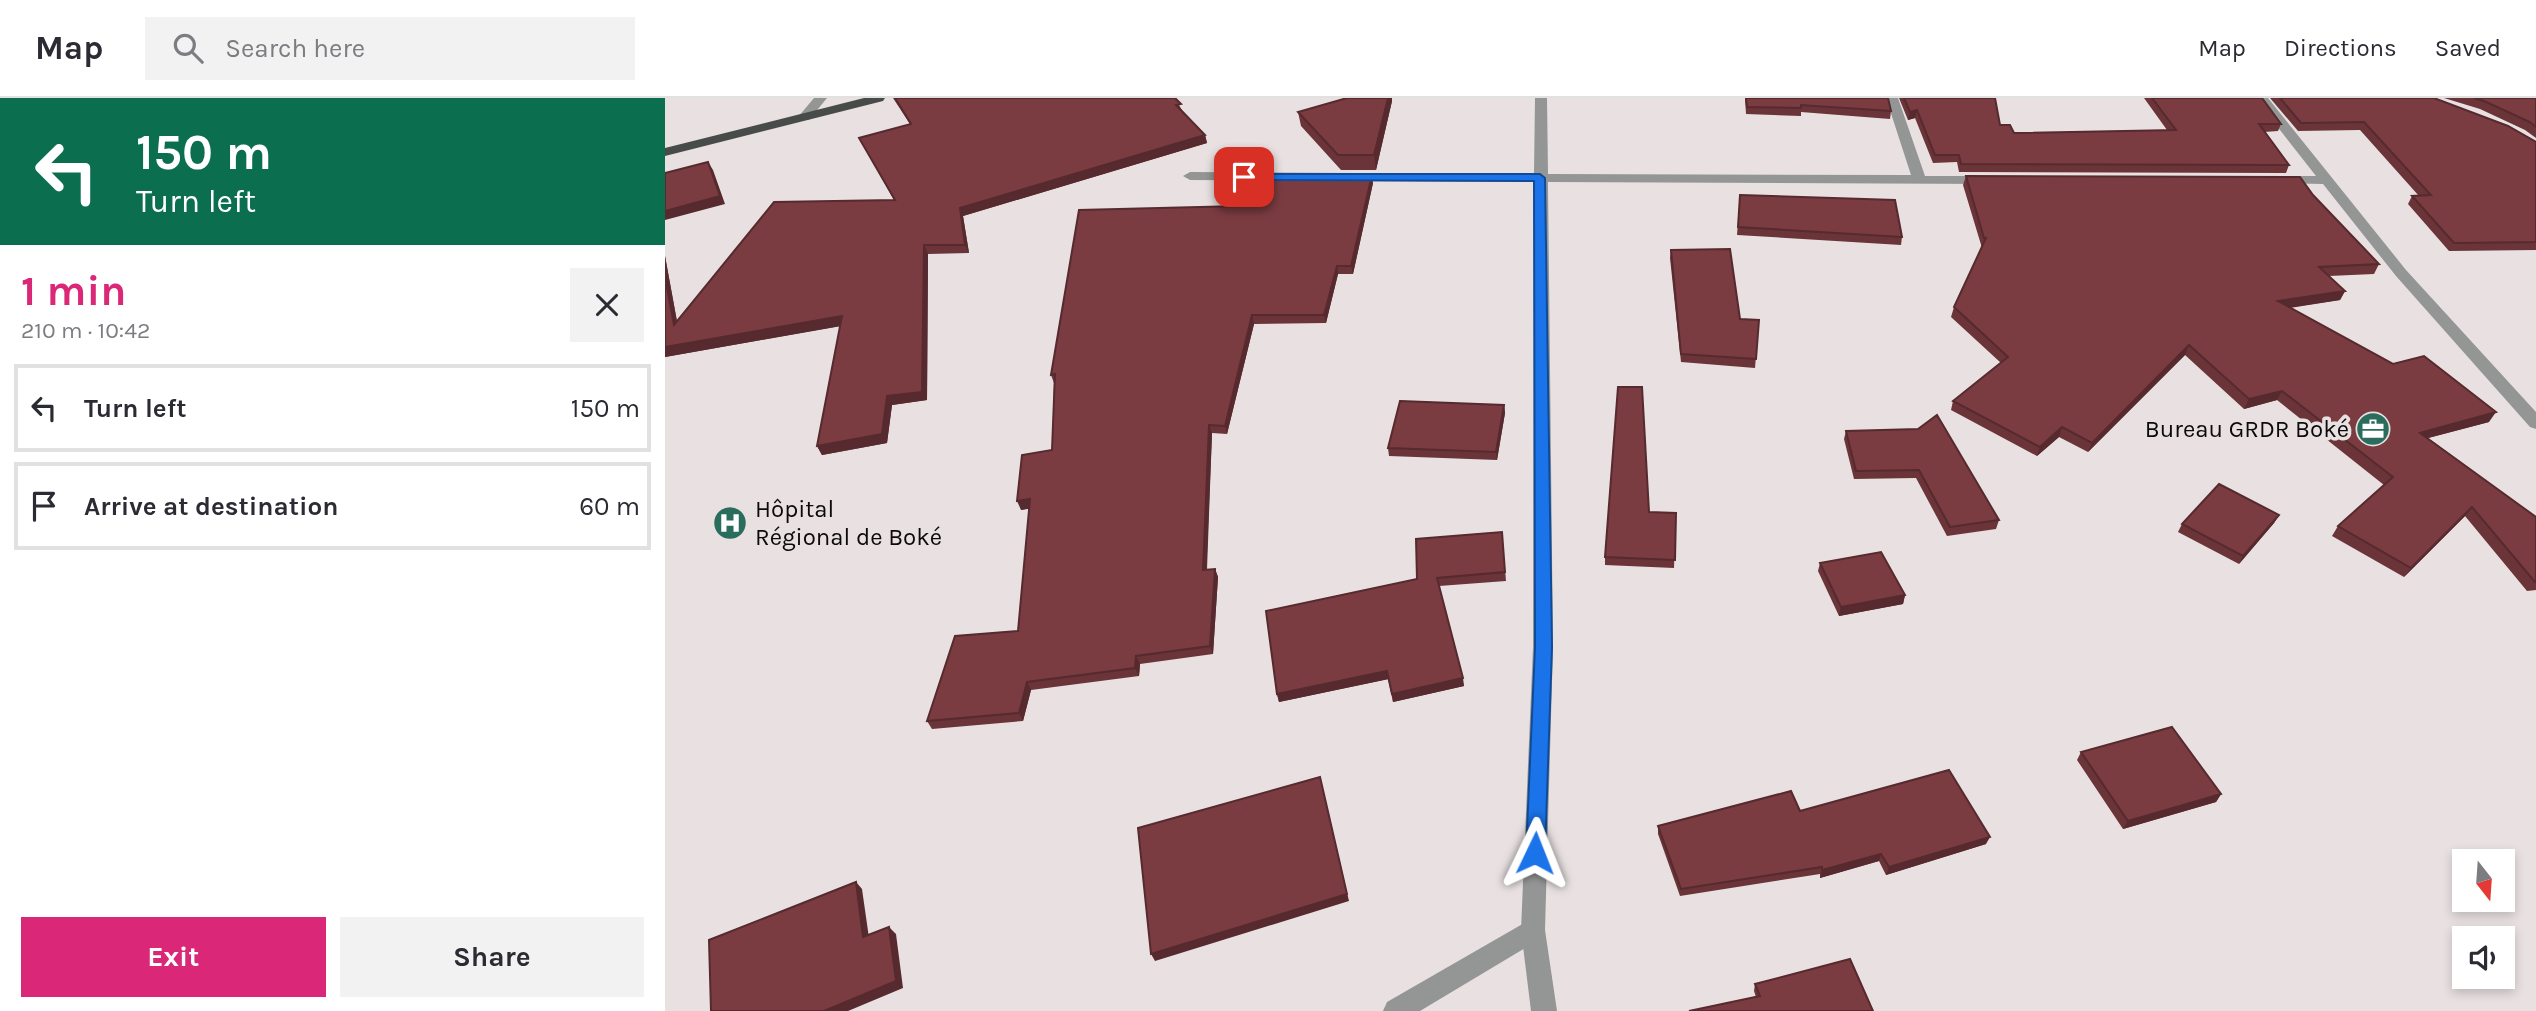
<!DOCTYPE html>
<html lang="en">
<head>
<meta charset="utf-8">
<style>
  body { margin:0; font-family:Karla,sans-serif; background:#f2f2f3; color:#2b2b33; height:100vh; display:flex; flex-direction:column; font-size:26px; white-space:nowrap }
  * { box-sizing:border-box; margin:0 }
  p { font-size:23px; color:#7c7c81 }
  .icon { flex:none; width:38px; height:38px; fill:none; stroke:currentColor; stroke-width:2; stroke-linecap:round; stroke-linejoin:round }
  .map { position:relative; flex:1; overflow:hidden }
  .sheet { display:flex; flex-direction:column; background:#fff; width:665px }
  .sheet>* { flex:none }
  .guide { background:#0b6e4f; color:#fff; overflow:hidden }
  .needle { width:46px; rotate:163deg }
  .tools { position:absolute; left:1787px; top:751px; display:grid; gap:14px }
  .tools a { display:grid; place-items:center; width:63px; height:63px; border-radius:0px; background:#fff; box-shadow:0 4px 10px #0003; font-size:35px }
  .pin { position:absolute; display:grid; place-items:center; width:60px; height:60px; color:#fff; margin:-30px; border-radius:14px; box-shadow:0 4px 10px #0006 }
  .me { position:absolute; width:77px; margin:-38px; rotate:2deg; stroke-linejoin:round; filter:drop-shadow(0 0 5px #0008) }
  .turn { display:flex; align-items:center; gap:24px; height:147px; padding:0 21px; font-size:32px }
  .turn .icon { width:91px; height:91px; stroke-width:2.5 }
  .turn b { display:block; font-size:49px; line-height:60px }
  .round { display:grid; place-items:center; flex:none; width:74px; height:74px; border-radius:0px; background:#f2f2f3 }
  .overview { display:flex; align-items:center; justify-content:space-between; height:119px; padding:0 21px }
  h1 { font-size:42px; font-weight:700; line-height:52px; color:#db2777 }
  .action { display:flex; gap:14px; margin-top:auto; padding:14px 21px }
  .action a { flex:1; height:80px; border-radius:0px; background:#db2777; color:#fff; font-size:28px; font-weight:700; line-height:80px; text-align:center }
  .action a+a { background:#f2f2f3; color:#2b2b33 }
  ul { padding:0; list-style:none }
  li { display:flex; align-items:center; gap:21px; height:88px; margin:0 14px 10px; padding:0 7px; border:4px solid #e1e1e2; border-radius:0px }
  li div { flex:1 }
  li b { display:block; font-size:26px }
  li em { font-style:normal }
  header { display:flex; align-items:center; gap:42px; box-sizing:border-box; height:98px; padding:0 35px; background:#fff; border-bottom:2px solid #e1e1e2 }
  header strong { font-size:33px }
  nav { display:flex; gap:38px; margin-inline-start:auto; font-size:24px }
  .search { width:490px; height:63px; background:#f2f2f3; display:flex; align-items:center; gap:18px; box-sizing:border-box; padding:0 24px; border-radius:0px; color:#7c7c81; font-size:26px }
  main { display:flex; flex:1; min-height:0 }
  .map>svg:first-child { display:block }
</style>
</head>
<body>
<header>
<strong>Map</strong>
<div class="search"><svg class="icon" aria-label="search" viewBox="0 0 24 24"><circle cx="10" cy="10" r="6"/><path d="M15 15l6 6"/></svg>Search here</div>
<nav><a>Map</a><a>Directions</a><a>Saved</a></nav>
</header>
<main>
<section class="sheet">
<div class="guide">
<div class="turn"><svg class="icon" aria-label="left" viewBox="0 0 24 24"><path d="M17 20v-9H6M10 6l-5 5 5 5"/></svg><div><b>150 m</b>Turn left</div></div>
</div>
<div class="overview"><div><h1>1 min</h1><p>210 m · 10:42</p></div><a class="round"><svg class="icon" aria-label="close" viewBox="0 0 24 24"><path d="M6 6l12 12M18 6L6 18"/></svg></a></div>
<ul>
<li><svg class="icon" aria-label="left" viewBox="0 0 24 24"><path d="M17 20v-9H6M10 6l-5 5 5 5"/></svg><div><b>Turn left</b></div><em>150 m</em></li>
<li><svg class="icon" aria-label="arrive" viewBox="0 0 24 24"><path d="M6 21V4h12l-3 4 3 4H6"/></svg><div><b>Arrive at destination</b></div><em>60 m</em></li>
</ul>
<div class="action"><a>Exit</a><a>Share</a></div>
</section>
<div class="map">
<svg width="1871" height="913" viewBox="0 0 1871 913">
  <rect width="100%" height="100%" fill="#e9e1e1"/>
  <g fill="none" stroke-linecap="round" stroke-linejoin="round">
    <path fill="#939695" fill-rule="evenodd" d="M868,820L877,824L880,832L877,840L755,913H718L722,904Z"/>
    <path fill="#939695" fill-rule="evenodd" d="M149,0H162L144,22H134L133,19Z
      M870,0H882L883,76L1246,77L1221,0H1233L1260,78H1325L1332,82L1325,86L883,84L888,549L880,832L892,913H866L856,832L868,549L869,84L525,82L518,78L525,74L869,76Z
      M1590,0H1603L1741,172L1871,314V331L1865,329L1731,178L1658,86L1606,85V79L1611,78H1651Z"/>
    <path fill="#474c4b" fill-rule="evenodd" d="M199,0H220L218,3L0,58V50Z"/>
  </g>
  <path fill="#6a3438" d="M228,0H510L518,14L540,37L542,45L298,118L304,155L263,156L262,302L227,307L222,345L157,357L152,348L175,228L0,259V158L12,223L229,102L194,40L245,26Z
    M1080,0H1223L1226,13L1225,21L1136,14V18L1081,16Z
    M1234,0H1330L1335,27L1349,35L1502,32L1479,0H1597L1616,26L1613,33L1599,34L1624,67L1621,75L1294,74L1292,64L1268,65L1250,20L1243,22Z
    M1605,0H1769L1871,44V152L1784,153L1743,106L1747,98H1754L1695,32L1633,33Z
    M1779,0H1871V40L1860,32L1815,11Z
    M727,3L711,72H676L636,28L633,14Z
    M687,77L708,85L688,176H673L661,225L589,226L562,336L547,335L542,472L550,471L553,479L548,556L475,566L474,578L366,592L358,623L267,631L262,623L353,533L365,410L356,412L387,352L389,285L386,277L575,108L687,80Z
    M1301,78L1648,97L1714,166L1709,176L1664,178L1680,193L1675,202L1625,210L1824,324L1763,340L1871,419V492L1862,493L1800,418L1739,479L1667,438L1673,428L1719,387L1612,302L1579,311L1520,257L1423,354L1394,339L1372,358L1286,312L1288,303L1336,265L1286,219L1289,209L1317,150L1298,87Z
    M1075,97L1237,139L1236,147L1072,137Z
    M1006,152L1075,221L1094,222L1090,270L1016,264L1005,160Z
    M839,307L840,315L832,362L724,358L723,350Z
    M1253,331L1334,422L1331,431L1282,438L1251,380L1189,381L1179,341L1181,333Z
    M984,414L1011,415L1009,470L940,467V459Z
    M1614,417L1609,425L1574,466L1513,434L1517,426Z
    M837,434L841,483L774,488L799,588L728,604L723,581L614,604L612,596L752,481Z
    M1155,465L1240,497L1238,506L1174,518L1153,473Z
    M1416,654L1556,696L1551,704L1458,731L1412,662Z
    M1135,713L1321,746L1221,777L1214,763L1155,780V776L1015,798L993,736V728Z
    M1090,886L1208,913L1091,899L1089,893Z"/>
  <path fill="#562a2e" d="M723,0H727V3L711,72L709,57Z
    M1252,12L1250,20L1243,22L1245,14Z
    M540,37L542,45L298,118L304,155L300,147L295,110Z
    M43,64L48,72L60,106L0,122V113Z
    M707,77L708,85L688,176L686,168Z
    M259,147L263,156L262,302L227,307L222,345L157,357L152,348L222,298Z
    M0,158L14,235L9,227L0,179Z
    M672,168L673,176L661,225L659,217Z
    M1680,193L1675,202L1608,212L1613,203Z
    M587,217L589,226L562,336L560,328Z
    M177,218L182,227L0,259V249Z
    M1524,247L1520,257L1423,354L1427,345Z
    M1617,293L1612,302L1579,311L1584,301Z
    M839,307L840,315L832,362L831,354Z
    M1831,314L1824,324L1748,344L1755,335Z
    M544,327L547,335L541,481L538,472Z
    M1397,329L1394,339L1372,358L1375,349Z
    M365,401L369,410L356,412L352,403Z
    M1807,409L1800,418L1739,479L1746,470Z
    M1614,417L1609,425L1574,466L1578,458Z
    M550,471L553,479L548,556L545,548Z
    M1240,497L1238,506L1174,518L1176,509Z
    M471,558L475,566L474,578L470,570Z
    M722,573L724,581L614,604L612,596Z
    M798,580L799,588L728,604L727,596Z
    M362,584L366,592L358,623L354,615Z
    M655,679L684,803L490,863L486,856Z
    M1556,696L1551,704L1458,731L1463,723Z
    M1325,739L1321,746L1221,777L1224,769Z
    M1216,756L1214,763L1155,780L1157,772Z
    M191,784L197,791L205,847L198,839Z
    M224,829L231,836L238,890L183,913H159Z"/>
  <path fill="#7b3c41" stroke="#562a2e" stroke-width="2" d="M230,0H510L516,6L511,7L540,37L295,110L300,147H259L257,294L222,298L217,336L152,348L177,218L0,249V179L9,227L109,104L230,102L194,40L246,26Z
    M682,0H723L709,57H673L633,14Z
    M1081,0H1223L1226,13L1136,7V10L1082,9Z
    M1239,0H1330L1335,27H1345L1349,35L1511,32L1487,0H1597L1616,26H1594L1624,67L1296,66L1294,57H1270L1252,12L1245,14Z
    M1615,0H1769L1843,28L1871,44V144L1789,145L1747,98L1766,97L1699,24L1636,25Z
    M1809,0H1871V29L1865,24L1819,3Z
    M43,64L55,98L0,113V75Z
    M687,77H707L686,168H672L659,217H587L560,328L544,327L538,472L550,471L545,548L471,558L470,570L362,584L354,615L262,623L290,538L353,533L365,401L352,403L357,357L387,352L390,276L386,277L414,112L575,108L585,80H690Z
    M1301,78L1635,79L1648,97L1714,166L1654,169L1680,193L1613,203L1728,266L1759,258L1831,314L1755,335L1871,419V483L1870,484L1807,409L1746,470L1673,428L1728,379L1617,293L1584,301L1524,247L1427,345L1397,329L1375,349L1288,303L1343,259L1289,209L1321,140H1319Z
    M1075,97L1230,102L1237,139L1073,129Z
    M1065,151L1075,221L1094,222L1091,261L1016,256L1006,152Z
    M953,289H977L984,414L1011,415L1010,462L940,459Z
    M735,303L839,307L831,354L723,350Z
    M1272,317L1334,422L1285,429L1254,372L1191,373L1181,333L1253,331Z
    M1554,386L1614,417L1578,458L1517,426Z
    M837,434L840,474L772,480L798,580L727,596L722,573L612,596L601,513L752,481L751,441Z
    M1216,454L1240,497L1176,509L1155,465Z
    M1507,629L1556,696L1463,723L1416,654Z
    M1284,672L1325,739L1224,769L1216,756L1157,772V769L1016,791L993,728L1126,693L1135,713Z
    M655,679L682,796L486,856L473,730Z
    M191,784L198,839L224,829L231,883L159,913H46L44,842Z
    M1185,861L1208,913H1024L1095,898L1090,886Z"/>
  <path fill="#1a73e8" stroke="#114b97" stroke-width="2" d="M575,76H875L880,80L887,549L880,755L877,761L870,763L864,761L861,755L870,549L869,83L579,82L575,81Z"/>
  <defs>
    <g id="office-disc" transform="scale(1.75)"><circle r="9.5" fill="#2b6d5c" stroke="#e9e1e1"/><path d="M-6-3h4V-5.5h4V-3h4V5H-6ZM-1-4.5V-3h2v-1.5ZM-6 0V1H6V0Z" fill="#fff"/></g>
    <g id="hospital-disc" transform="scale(1.75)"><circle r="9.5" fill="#2b6d5c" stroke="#e9e1e1"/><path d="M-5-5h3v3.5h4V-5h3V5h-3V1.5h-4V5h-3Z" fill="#fff"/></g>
  </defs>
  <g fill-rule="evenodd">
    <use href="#office-disc" x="1708" y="331"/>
    <use href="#hospital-disc" x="65" y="425"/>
  </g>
  <g text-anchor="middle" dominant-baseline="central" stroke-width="7" stroke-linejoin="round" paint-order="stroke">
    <g font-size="24" fill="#0d0a0b" stroke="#e9e1e1" text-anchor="end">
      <text x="1684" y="331">Bureau GRDR Boké</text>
      <text x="90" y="411" text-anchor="start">Hôpital<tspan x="90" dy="28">Régional de Boké</tspan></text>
    </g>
  </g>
</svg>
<div class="tools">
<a><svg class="needle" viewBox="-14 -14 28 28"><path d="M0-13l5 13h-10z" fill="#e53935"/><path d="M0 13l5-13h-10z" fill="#7c7c81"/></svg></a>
<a><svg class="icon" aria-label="sound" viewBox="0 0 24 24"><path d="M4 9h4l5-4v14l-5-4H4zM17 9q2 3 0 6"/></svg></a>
</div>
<div class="pin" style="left:579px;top:79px;background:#d93025"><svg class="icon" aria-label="arrive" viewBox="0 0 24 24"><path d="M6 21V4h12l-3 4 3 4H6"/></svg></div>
<svg class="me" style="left:870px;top:755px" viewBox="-20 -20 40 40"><path d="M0-17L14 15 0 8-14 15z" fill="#1a73e8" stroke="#fff" stroke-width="4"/></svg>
</div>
</main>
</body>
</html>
